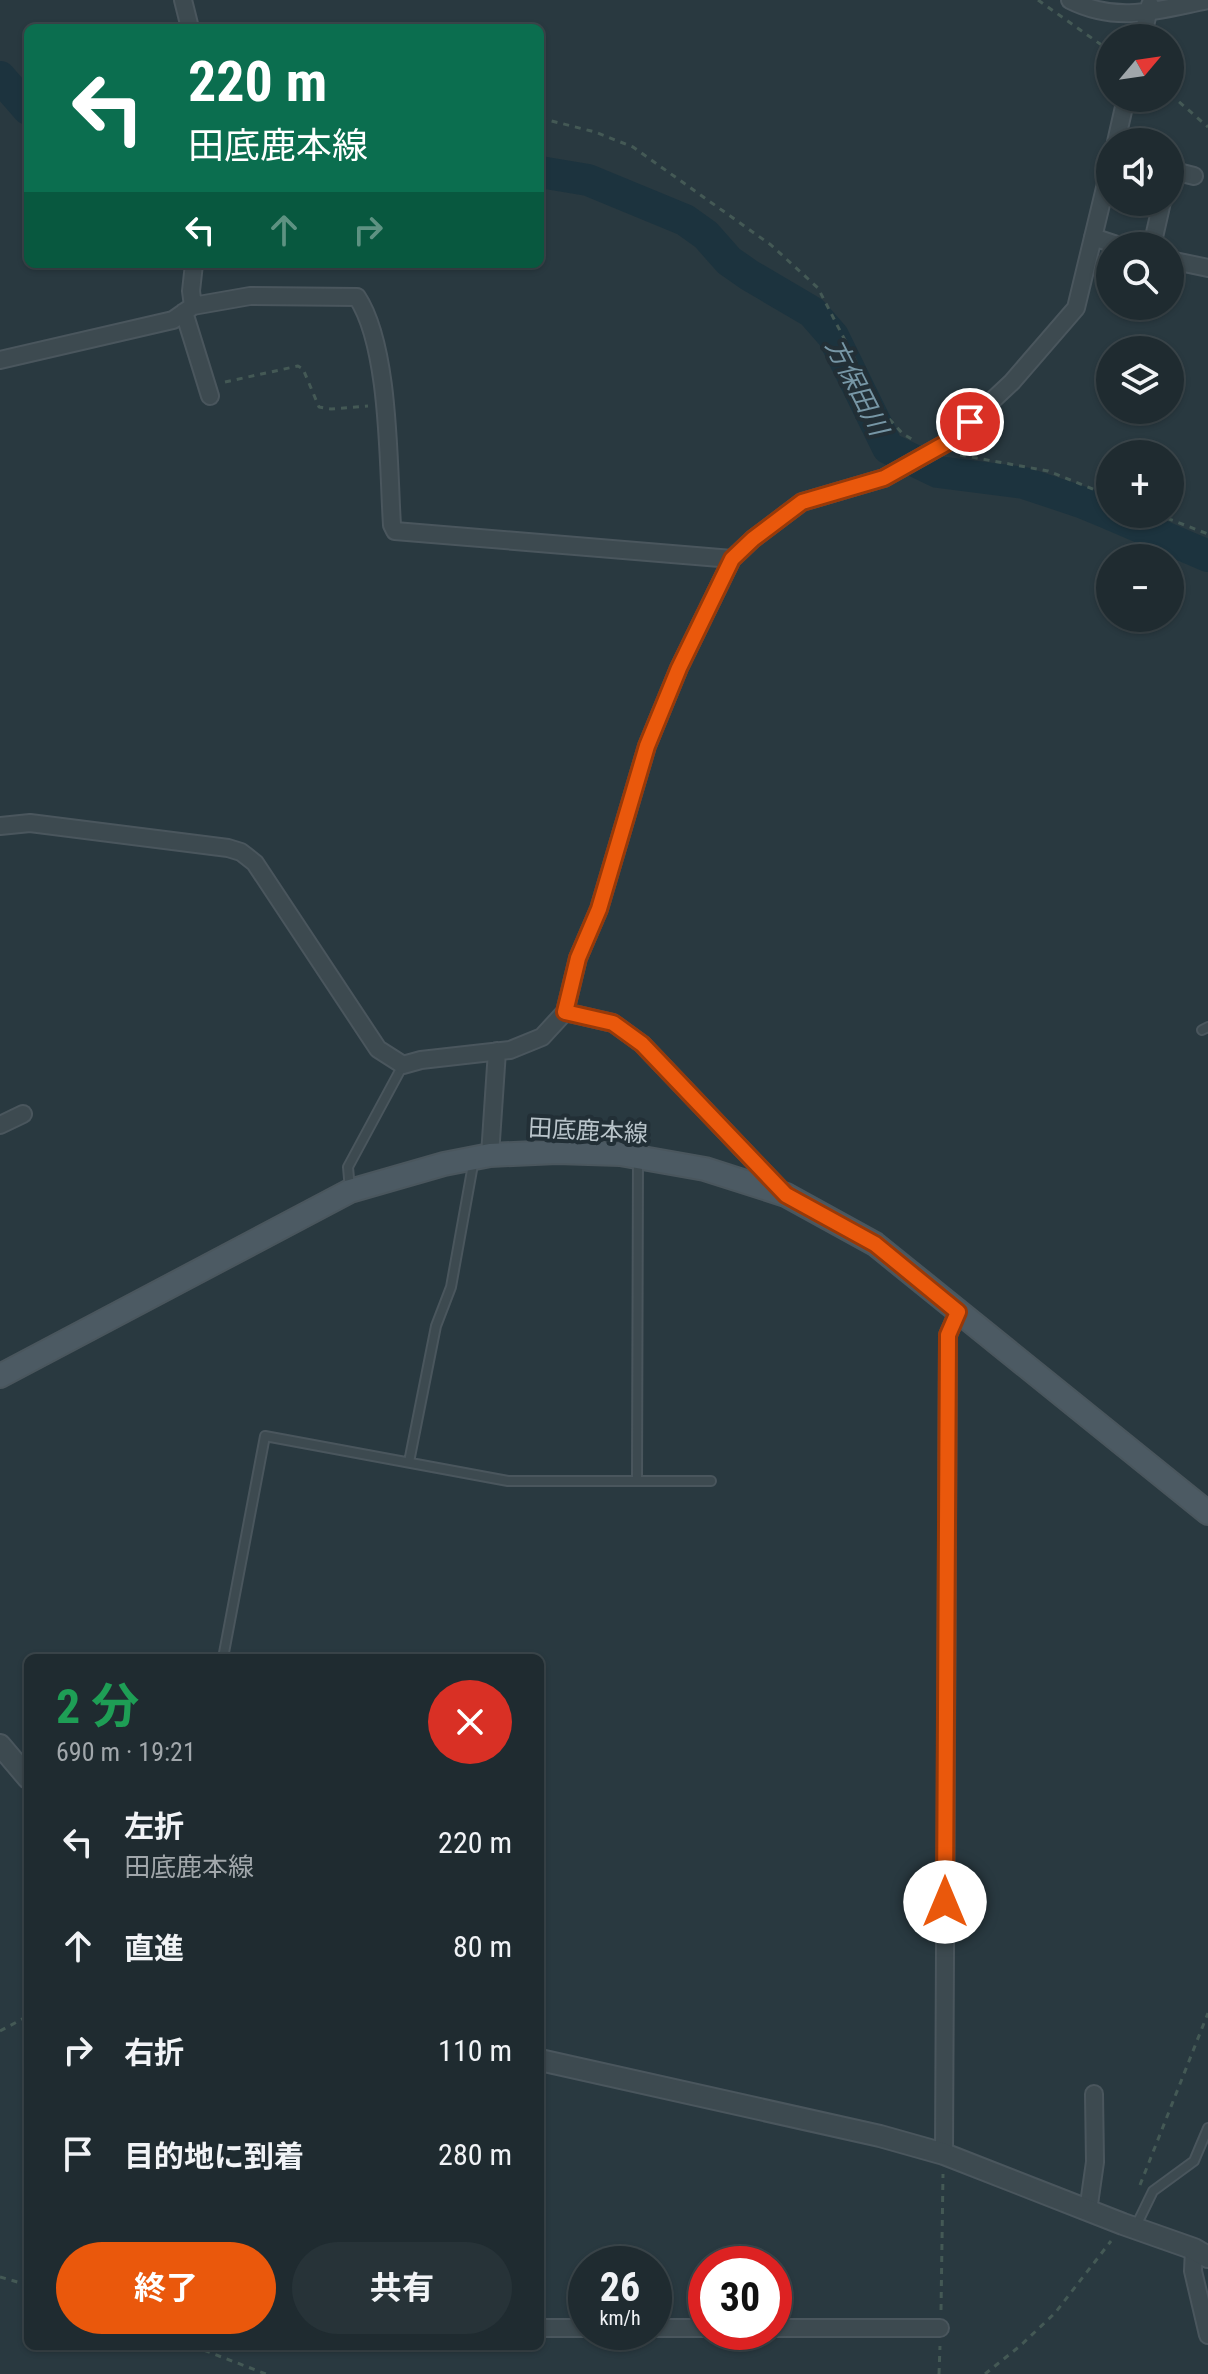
<!DOCTYPE html>
<html lang="ja">
<head>
<meta charset="utf-8">
<style>
  body { margin:0; font-family:"Roboto Condensed","Noto Sans JP",sans-serif; background:#273338; color:#f1f3f6; height:100vh; display:flex; flex-direction:column; font-size:30px; white-space:nowrap }
  * { box-sizing:border-box; margin:0 }
  p { font-size:26px; color:#a1a7ab }
  .icon { flex:none; width:44px; height:44px; fill:none; stroke:currentColor; stroke-width:2; stroke-linecap:round; stroke-linejoin:round }
  .map { position:relative; flex:1; overflow:hidden }
  .drawer { position:absolute; left:24px; top:1654px; width:520px; height:696px; display:flex; flex-direction:column; background:#1f2b30; border-radius:12px; box-shadow:0 2px 6px #0004,0 0 0 2px #3c474c }
  .drawer>* { flex:none }
  .banner { position:absolute; left:24px; top:24px; width:520px; height:244px; border-radius:12px; box-shadow:0 2px 6px #0004,0 0 0 2px #3c474c; background:#0b6e4f; color:#fff; overflow:hidden }
  .needle { width:52px; rotate:61deg }
  .tools { position:absolute; left:1096px; top:24px; display:grid; gap:16px }
  .tools a { display:grid; place-items:center; width:88px; height:88px; border-radius:50%; background:#1f2b30; box-shadow:0 2px 6px #0004,0 0 0 2px #3c474c; font-size:40px }
  .speed { position:absolute; left:568px; top:2246px; display:flex; gap:16px; font-size:40px; font-weight:700; text-align:center }
  .speed>* { display:grid; place-content:center; width:104px; height:104px; border-radius:50%; background:#1f2b30; box-shadow:0 2px 6px #0004,0 0 0 2px #3c474c; line-height:1 }
  .speed small { font-size:20px; font-weight:400 }
  .speed .limit { border:12px solid #d22; background:#fff; color:#111 }
  .pin { position:absolute; display:grid; place-items:center; width:68px; height:68px; color:#fff; margin:-34px; border:4px solid #fff; border-radius:50%; box-shadow:0 2px 8px #0007 }
  .me { position:absolute; width:88px; margin:-44px; rotate:0deg; stroke-linejoin:round; filter:drop-shadow(0 0 6px #0008) }
  .turn { display:flex; align-items:center; gap:28px; height:168px; padding:0 32px; font-size:36px }
  .turn .icon { width:104px; height:104px; stroke-width:2.5 }
  .turn b { display:block; font-size:56px; line-height:68px }
  .lanes { display:flex; align-items:center; height:76px; padding:0 32px; background:#0003; justify-content:center; gap:40px; direction:ltr }
  .lanes .off { opacity:.35 }
  .round { display:grid; place-items:center; flex:none; width:84px; height:84px; border-radius:42px; background:#273338 }
  .summary { display:flex; align-items:center; justify-content:space-between; height:136px; padding:0 32px }
  h1 { font-size:48px; font-weight:700; line-height:60px; color:#1e9e55 }
  .action { display:flex; gap:16px; margin-top:auto; padding:16px 32px }
  .action a { flex:1; height:92px; border-radius:48px; background:#ea580c; color:#fff; font-size:32px; font-weight:700; line-height:92px; text-align:center }
  .action a+a { background:#273338; color:#f1f3f6 }
  ul { padding:0; list-style:none }
  li { display:flex; align-items:center; gap:24px; height:104px; padding:0 32px }
  li div { flex:1 }
  li b { display:block; font-size:30px }
  li em { font-style:normal }
  .map>svg:first-child { display:block }
</style>
</head>
<body>
<div class="map">
<svg width="1208" height="2374" viewBox="0 0 1208 2374">
  <rect width="100%" height="100%" fill="#293940"/>
  <g fill="none" stroke-linecap="round" stroke-linejoin="round">
    <path stroke="#1c333e" stroke-width="32" d="M0,77L28,109
      M540,172L588,180L685,220L706,235L729,261L749,275L812,312L833,336L888,448L938,472L1024,483L1081,502L1110,514
      M1110,514L1208,556"/>
    <g stroke="#4a565d" stroke-width="12">
      <path id="service" d="M1202,1030L1208,1027
        M350,1190L348,1167L403,1065
        M409,1462L436,1326L451,1287L474,1159
        M637,1481L638,1158
        M223,1658L265,1436L508,1481H711
        M1135,2228L1153,2191L1194,2161L1208,2128"/>
    </g>
    <g stroke="#4a565d" stroke-width="20">
      <path id="minor" d="M183,0L190,28
        M1070,0C1118,24 1158,10 1208,0
        M1142,38L1150,5
        M1116,142L1126,98
        M1170,170L1194,176
        M1093,237L1120,246
        M1152,246L1162,202
        M1170,260L1208,268
        M193,306L191,291L194,264
        M184,312L210,396
        M0,360L173,320L193,306L250,296L357,297C390,347 388,464 392,525L395,531L732,559
        M0,826L30,823L228,848L241,852L255,863L378,1049L403,1065L421,1060L510,1050L542,1037L565,1012L578,958L599,909L647,746L679,668L732,559L753,539L802,502L884,478L948,442L1012,382L1076,308L1110,167
        M565,1012L613,1023L642,1044L784,1193
        M0,1125L23,1114
        M490,1155L497,1051
        M944,2154L948,1335L958,1312
        M1088,2211L1095,2162L1094,2094
        M1194,2249L1193,2271L1208,2335
        M540,2328H586
        M654,2328H706
        M774,2328H940"/>
    </g>
    <g stroke="#4a565d" stroke-width="24">
      <path id="tertiary" d="M0,1745L28,1778
        M540,2060L880,2136L944,2154L1123,2224L1194,2249L1208,2257"/>
    </g>
    <g stroke="#4a565d" stroke-width="26">
      <path id="secondary" d="M0,1376L350,1191L444,1164L490,1155L557,1152L620,1154L705,1169L786,1195L875,1244L1208,1513"/>
    </g>
    <path stroke="#445955" stroke-width="3" stroke-dasharray="6 6" stroke-linecap="butt" d="M1038,0L1110,51
      M1170,94L1208,127
      M540,118L595,132L633,147L771,245L818,288L881,410L903,434L915,441
      M225,382L298,366L303,369L319,407L331,409L368,406
      M960,455L1048,471L1110,496
      M1156,514L1208,534
      M0,2031L28,2016
      M1140,2185L1208,2013
      M0,2277L28,2285
      M941,2310L943,2174
      M193,2346L266,2374
      M939,2374L940,2346
      M985,2374L1020,2346L1055,2313L1111,2241"/>
    <use href="#service" stroke="#3d4a50" stroke-width="8"/>
    <use href="#minor" stroke="#3d4a50" stroke-width="16"/>
    <use href="#tertiary" stroke="#3d4a50" stroke-width="20"/>
    <use href="#secondary" stroke="#4c5a63" stroke-width="22"/>
  </g>
  <g fill="none" stroke-linecap="round" stroke-linejoin="round">
    <g stroke="#983908" stroke-width="20">
      <path id="route" d="M945,1902L948,1335L958,1312L875,1244L786,1195L642,1044L613,1023L565,1012L578,958L599,909L647,746L679,668L732,559L753,539L802,502L884,478L948,442L970,422"/>
    </g>
    <use href="#route" stroke="#ea580c" stroke-width="14"/>
  </g>
  <g text-anchor="middle" dominant-baseline="central" stroke-width="8" stroke-linejoin="round" paint-order="stroke">
    <g font-size="24" fill="#bac5cb" stroke="#222f36">
      <text transform="translate(588 1131) rotate(3)">田底鹿本線</text>
    </g>
    <g font-size="26" font-style="italic" fill="#7797a6" stroke="#222f36">
      <text transform="translate(857 387) rotate(63)">方保田川</text>
    </g>
  </g>
</svg>
<div class="tools">
<a><svg class="needle" viewBox="-14 -14 28 28"><path d="M0-13l5 13h-10z" fill="#e53935"/><path d="M0 13l5-13h-10z" fill="#a1a7ab"/></svg></a>
<a><svg class="icon" aria-label="sound" viewBox="0 0 24 24"><path d="M4 9h4l5-4v14l-5-4H4zM17 9q2 3 0 6"/></svg></a>
<a><svg class="icon" aria-label="search" viewBox="0 0 24 24"><circle cx="10" cy="10" r="6"/><path d="M15 15l6 6"/></svg></a>
<a><svg class="icon" aria-label="layers" viewBox="0 0 24 24"><path d="M12 4l9 5-9 5-9-5zM3 14l9 5 9-5"/></svg></a>
<a>+</a>
<a>−</a>
</div>
<div class="speed"><div>26<small>km/h</small></div><div class="limit">30</div></div>
<div class="pin" style="left:970px;top:422px;background:#d93025"><svg class="icon" aria-label="arrive" viewBox="0 0 24 24"><path d="M6 21V4h12l-3 4 3 4H6"/></svg></div>
<svg class="me" style="left:945px;top:1902px" viewBox="-20 -20 40 40"><circle r="19" fill="#fff"/><path d="M0-13L10 11 0 6-10 11z" fill="#ea580c"/></svg>
<div class="banner">
<div class="turn"><svg class="icon" aria-label="left" viewBox="0 0 24 24"><path d="M17 20v-9H6M10 6l-5 5 5 5"/></svg><div><b>220 m</b>田底鹿本線</div></div>
<div class="lanes"><svg class="icon" aria-label="left" viewBox="0 0 24 24"><path d="M17 20v-9H6M10 6l-5 5 5 5"/></svg><svg class="icon off" aria-label="ahead" viewBox="0 0 24 24"><path d="M12 20V5M6 11l6-6 6 6"/></svg><svg class="icon off" aria-label="right" viewBox="0 0 24 24"><path d="M7 20v-9h11M14 6l5 5-5 5"/></svg></div>
</div>
<section class="drawer">
<div class="summary"><div><h1>2 分</h1><p>690 m · 19:21</p></div><a class="round" style="background:#d93025;color:#fff"><svg class="icon" aria-label="close" viewBox="0 0 24 24"><path d="M6 6l12 12M18 6L6 18"/></svg></a></div>
<ul>
<li><svg class="icon" aria-label="left" viewBox="0 0 24 24"><path d="M17 20v-9H6M10 6l-5 5 5 5"/></svg><div><b>左折</b><p>田底鹿本線</p></div><em>220 m</em></li>
<li><svg class="icon" aria-label="ahead" viewBox="0 0 24 24"><path d="M12 20V5M6 11l6-6 6 6"/></svg><div><b>直進</b></div><em>80 m</em></li>
<li><svg class="icon" aria-label="right" viewBox="0 0 24 24"><path d="M7 20v-9h11M14 6l5 5-5 5"/></svg><div><b>右折</b></div><em>110 m</em></li>
<li><svg class="icon" aria-label="arrive" viewBox="0 0 24 24"><path d="M6 21V4h12l-3 4 3 4H6"/></svg><div><b>目的地に到着</b></div><em>280 m</em></li>
</ul>
<div class="action"><a>終了</a><a>共有</a></div>
</section>
</div>
</body>
</html>
